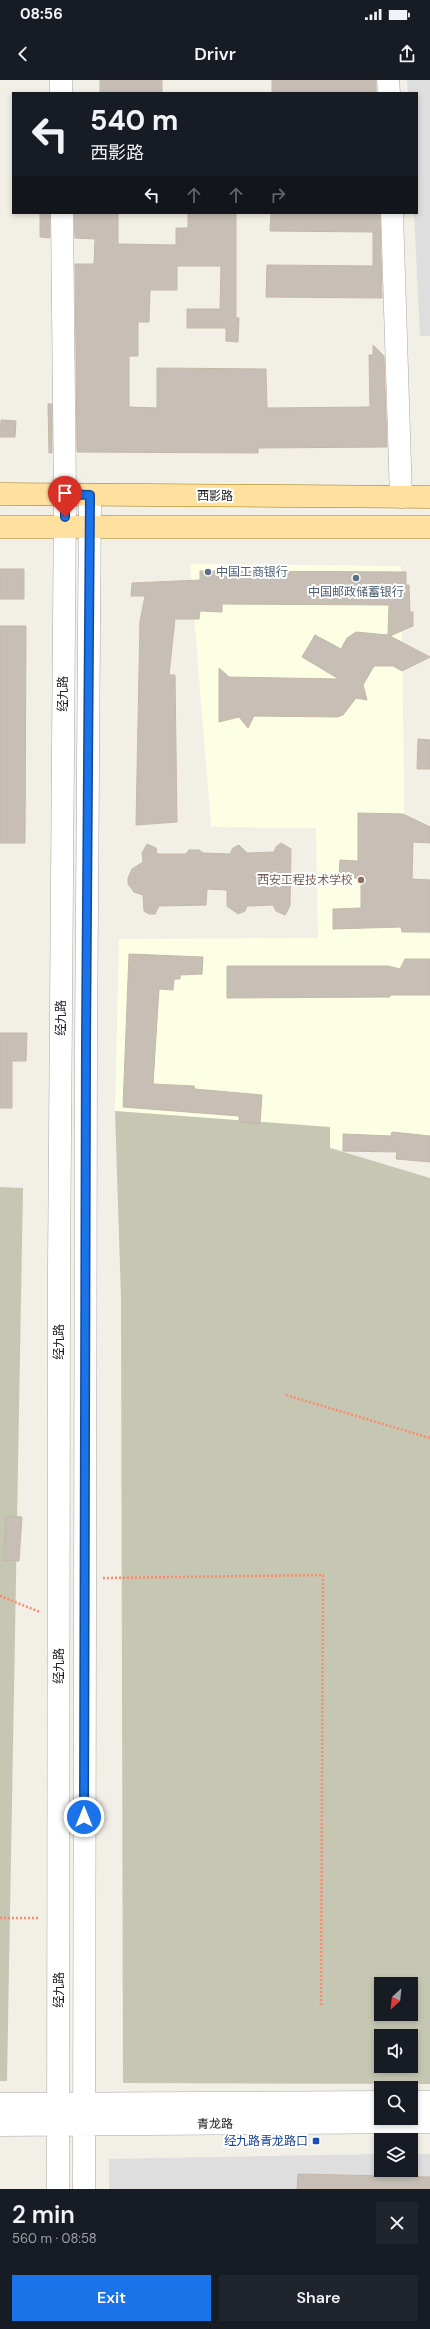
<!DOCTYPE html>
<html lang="en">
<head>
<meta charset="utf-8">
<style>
  body { margin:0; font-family:"DM Sans","Noto Sans SC",sans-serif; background:#20242c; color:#f1f3f6; height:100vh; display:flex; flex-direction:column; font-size:15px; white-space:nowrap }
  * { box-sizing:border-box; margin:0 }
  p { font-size:13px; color:#9ea1a6 }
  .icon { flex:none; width:22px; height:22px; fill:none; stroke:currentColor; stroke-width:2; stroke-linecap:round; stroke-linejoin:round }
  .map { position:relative; height:2109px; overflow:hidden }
  .drawer { display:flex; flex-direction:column; background:#171b24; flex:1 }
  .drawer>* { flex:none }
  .hud { position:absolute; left:12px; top:12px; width:406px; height:122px; border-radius:0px; box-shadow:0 2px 6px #0003; background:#171b24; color:#f1f3f6; overflow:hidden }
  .needle { width:26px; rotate:207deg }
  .fabs { position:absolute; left:374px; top:1897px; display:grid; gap:8px }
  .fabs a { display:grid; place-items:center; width:44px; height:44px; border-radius:0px; background:#171b24; box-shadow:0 2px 6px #0003; font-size:20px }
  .pin { position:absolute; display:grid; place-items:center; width:34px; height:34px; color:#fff; margin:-41px -17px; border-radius:50% 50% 50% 0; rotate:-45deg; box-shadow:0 0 4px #0007 }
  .pin .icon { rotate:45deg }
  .me { position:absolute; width:44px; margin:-22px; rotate:0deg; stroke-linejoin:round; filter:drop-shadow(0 0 3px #0008) }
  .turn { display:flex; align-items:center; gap:14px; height:84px; padding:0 12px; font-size:18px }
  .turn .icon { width:52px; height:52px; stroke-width:2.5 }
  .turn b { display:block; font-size:28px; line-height:34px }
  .lanes { display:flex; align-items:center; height:38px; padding:0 12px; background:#0003; justify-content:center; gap:20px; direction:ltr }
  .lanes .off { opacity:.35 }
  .round { display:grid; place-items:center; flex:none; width:42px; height:42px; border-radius:0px; background:#20242c }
  .summary { display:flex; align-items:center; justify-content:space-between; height:68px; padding:0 12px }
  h1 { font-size:24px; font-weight:600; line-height:30px }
  .cta { display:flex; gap:8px; margin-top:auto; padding:8px 12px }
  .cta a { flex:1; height:46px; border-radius:0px; background:#1a73e8; color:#fff; font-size:16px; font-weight:600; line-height:46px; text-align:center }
  .cta a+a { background:#20242c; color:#f1f3f6 }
  .status { display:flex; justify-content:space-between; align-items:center; height:28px; padding:0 20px; background:#171b24; direction:ltr }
  .status svg { height:11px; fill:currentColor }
  header { display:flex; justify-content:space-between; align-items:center; height:52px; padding:0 12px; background:#171b24; font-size:18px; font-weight:600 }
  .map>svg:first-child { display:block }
</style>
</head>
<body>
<div class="status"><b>08:56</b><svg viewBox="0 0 49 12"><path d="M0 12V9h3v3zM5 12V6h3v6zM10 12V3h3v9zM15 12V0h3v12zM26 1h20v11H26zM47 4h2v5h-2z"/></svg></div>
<header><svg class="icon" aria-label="back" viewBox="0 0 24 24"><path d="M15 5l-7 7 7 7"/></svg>Drivr<svg class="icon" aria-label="share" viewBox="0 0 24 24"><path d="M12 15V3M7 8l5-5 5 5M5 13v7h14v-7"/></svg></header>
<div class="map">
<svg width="430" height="2109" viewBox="0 0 430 2109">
  <rect width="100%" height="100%" fill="#f2efe7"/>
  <path fill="#dfdede" d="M407,0H430V256H420L414,133H417V13H408Z
    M381,2074V2090H411V2074H430V2109H109V2079Z"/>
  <path fill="#fcffe3" d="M190,484L401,486L406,852L430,854V1075L329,1068L330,1048L115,1031L119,859L318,858L316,748L211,747Z"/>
  <path fill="#c5c7b2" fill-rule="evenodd" d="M115,1031L330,1047V1068L430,1098V2004L123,2003L121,1218ZM381,1904H411V1934H381ZM381,1956H411V1986H381Z
    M0,1107L23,1108L7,2001H0Z"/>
  <path fill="#c7bfb6" stroke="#c5b8a8" d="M100,0H162V13H100Z
    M272,0H376V13H272Z
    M40,133H50V158L40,157Z
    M74,133H118V164L176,165V148H188V133H236V238H239L238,262L226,261V248H187V229H220L221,186H177V210H150L149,242H138V276H129V327L157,328V288L266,289L267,328L370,327L369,275H373V265L384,276L387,367L258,368V373L77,372L75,184H94L95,159L75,158Z
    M271,133H380L382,218L266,217L267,185L373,186V152L270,151Z
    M48,324H52V373H49Z
    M1,340L16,341L15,357H0Z
    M0,489H24V519H0Z
    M200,491L406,492V505H409L410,532H413V546L390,556L430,577L402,591L393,586H374L363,605L367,620L356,618L343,635L337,637L254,636L248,648L239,637L219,642V588L229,597L339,599L302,577L315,555L341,569L347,558L356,552L388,555L389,525L222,524V532L200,531L199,539H175L169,595H175L177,742L136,745L140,541L145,516H131L132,503L200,500Z
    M0,546H26L25,763H0Z
    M418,659L430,660V689H417Z
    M358,733L403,734L430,747V763L413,762L412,799L430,800V852H402L401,847L333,849V829L361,828V799L339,795L340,780L358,781Z
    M281,763L291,769L290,826L285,835L276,831L273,825L247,826L245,831L238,834L227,826V810L207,809L206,825L159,826L155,834H149L144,831L143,815L134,812L128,804V798L132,789L143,782L142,773L147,764L156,768L157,774H186L189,770H199L203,773L230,774L233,768L239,765L247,773L274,772L276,767Z
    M129,874L203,877L202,894L180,895V899H174L173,910L159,909L153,1004L194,1006L195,1009L262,1015L260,1044L239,1042V1036L123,1027Z
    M405,879H430V915H390V917L227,918V886H388L400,889Z
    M0,953H27L26,981H12V1028H0Z
    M392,1052L430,1056V1082L396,1079L397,1072L343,1071V1054L391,1056Z
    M6,1436L22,1437L19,1481L3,1480Z
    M298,2094L430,2097V2109H297Z"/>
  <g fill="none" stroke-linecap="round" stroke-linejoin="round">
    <g stroke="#a8a8a8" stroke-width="23">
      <path id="minor" d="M61,0V13
        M388,0L389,13
        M392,133L401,417
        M411,2022H430
        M0,2024L381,2022
        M0,2045L430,2042
        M58,2109L59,1187L65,415L62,133
        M84,2109L86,964L90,415"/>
    </g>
    <g stroke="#9e7a00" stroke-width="23">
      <path id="major" d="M0,414L430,417
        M0,447H430"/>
    </g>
    <path stroke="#ff8a6b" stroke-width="2.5" stroke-dasharray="2 2" stroke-linecap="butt" d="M286,1315L430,1358
      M103,1498L323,1495L321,1927
      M0,1516L40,1532
      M0,1838H39"/>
    <use href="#minor" stroke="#fff" stroke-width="22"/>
    <use href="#major" stroke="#ffe09f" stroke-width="22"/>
  </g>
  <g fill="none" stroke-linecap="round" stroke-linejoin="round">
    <g stroke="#114b97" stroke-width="10">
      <path id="route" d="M65,437V414L90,415L86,964L84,1737"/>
    </g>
    <use href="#route" stroke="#1a73e8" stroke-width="7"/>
  </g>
  <g fill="#5c6f8a" stroke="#fff" stroke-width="1.5">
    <circle cx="208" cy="492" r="4"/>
    <circle cx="356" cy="498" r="4"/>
  </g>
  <circle fill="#8d6e63" stroke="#fff" stroke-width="1.5" cx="361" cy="800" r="4"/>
  <rect fill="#1a4fb4" stroke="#fff" stroke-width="1.5" x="312" y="2057" width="8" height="8" rx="2"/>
  <g text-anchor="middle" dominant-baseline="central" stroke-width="4" stroke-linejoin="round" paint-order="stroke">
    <g font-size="12" fill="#212121" stroke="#fff">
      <text x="215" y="416">西影路</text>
      <text transform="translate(63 614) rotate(-90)">经九路</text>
      <text transform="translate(61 938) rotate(-90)">经九路</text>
      <text transform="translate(59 1262) rotate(-90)">经九路</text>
      <text transform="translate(59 1586) rotate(-90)">经九路</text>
      <text transform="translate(59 1910) rotate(-90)">经九路</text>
      <text transform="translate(215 2044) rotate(-1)">青龙路</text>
    </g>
    <g font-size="12" fill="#4e5e75" stroke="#fff" text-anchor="start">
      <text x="216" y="492">中国工商银行</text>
      <text x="356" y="512" text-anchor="middle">中国邮政储蓄银行</text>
    </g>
    <g font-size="12" fill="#785e54" stroke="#fff" text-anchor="end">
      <text x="353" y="800">西安工程技术学校</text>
    </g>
    <g font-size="12" fill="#164399" stroke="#fff" text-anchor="end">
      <text x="308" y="2061">经九路青龙路口</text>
    </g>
  </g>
</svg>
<div class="fabs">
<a><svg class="needle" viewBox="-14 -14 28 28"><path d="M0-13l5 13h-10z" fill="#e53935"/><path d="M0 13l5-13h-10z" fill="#9ea1a6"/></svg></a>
<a><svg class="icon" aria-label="sound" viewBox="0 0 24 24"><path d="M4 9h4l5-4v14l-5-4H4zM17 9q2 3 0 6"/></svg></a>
<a><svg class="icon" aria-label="search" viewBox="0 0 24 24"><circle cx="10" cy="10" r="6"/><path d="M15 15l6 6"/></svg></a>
<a><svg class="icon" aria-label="layers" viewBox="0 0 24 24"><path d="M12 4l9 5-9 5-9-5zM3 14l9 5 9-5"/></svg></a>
</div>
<div class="pin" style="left:65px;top:437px;background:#d93025"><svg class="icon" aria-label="arrive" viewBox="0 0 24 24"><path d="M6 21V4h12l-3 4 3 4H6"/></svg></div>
<svg class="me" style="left:84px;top:1737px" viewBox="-20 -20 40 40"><circle r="17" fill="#1a73e8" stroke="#fff" stroke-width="3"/><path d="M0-11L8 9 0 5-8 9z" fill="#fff"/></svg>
<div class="hud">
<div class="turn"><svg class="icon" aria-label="left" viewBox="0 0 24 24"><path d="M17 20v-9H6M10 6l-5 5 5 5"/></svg><div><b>540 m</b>西影路</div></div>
<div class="lanes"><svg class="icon" aria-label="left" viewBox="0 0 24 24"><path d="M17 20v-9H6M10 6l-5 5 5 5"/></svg><svg class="icon off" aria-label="ahead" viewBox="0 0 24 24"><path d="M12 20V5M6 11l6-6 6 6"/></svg><svg class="icon off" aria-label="ahead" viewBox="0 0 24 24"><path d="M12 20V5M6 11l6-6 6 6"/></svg><svg class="icon off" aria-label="right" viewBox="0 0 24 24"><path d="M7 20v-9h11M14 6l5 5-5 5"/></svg></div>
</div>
</div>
<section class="drawer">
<div class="summary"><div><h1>2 min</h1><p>560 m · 08:58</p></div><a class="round"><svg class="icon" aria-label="close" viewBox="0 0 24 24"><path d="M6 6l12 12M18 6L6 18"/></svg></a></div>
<div class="cta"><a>Exit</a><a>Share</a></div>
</section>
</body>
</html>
